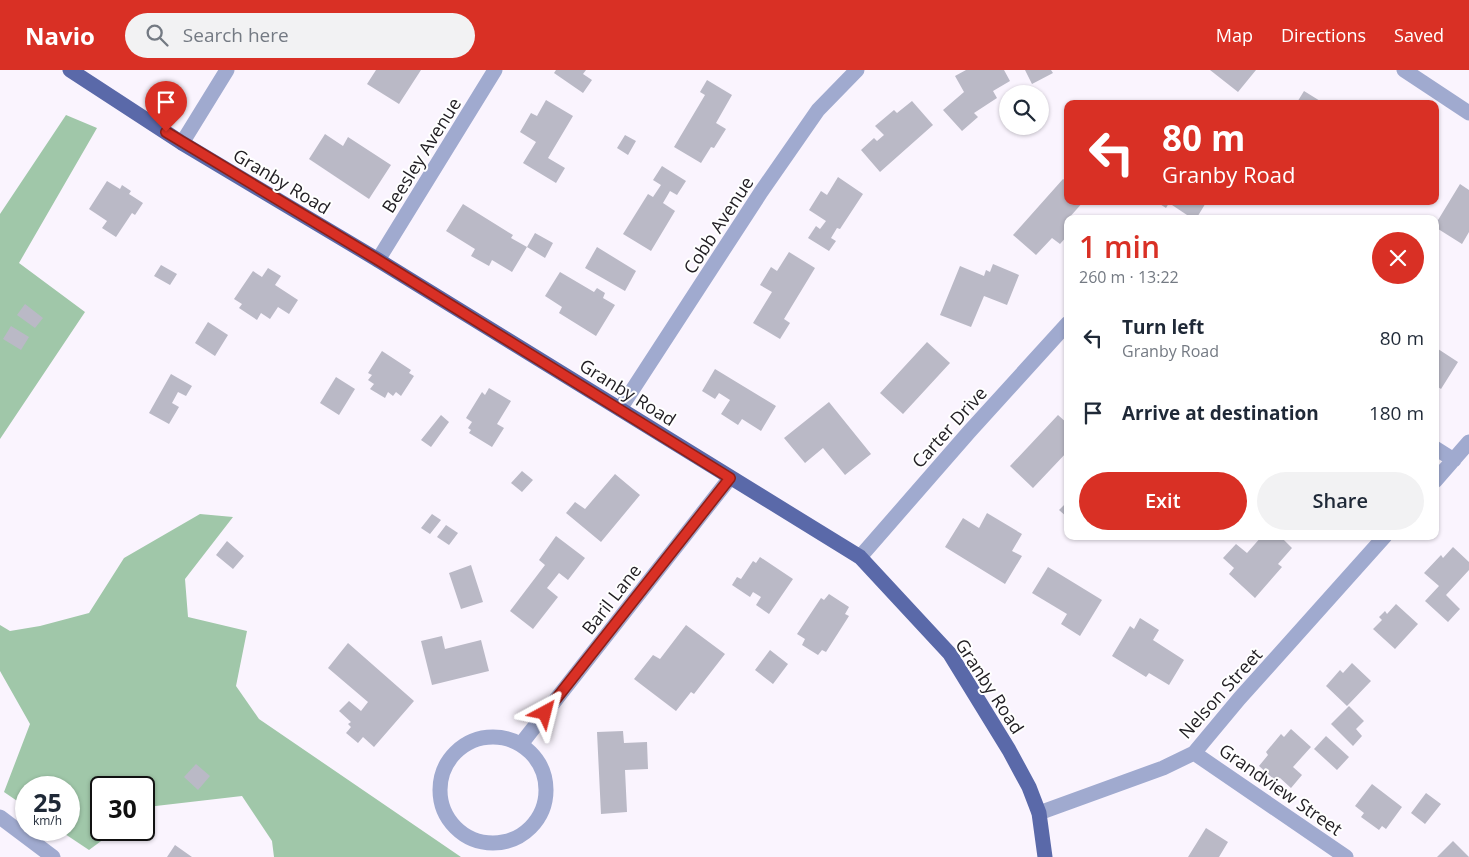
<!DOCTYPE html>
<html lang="en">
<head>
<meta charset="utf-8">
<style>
  body { margin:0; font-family:"Open Sans",sans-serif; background:#f2f2f3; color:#1f2937; height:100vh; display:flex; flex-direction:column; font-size:19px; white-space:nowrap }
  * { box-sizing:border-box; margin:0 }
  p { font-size:16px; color:#747a83 }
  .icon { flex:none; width:28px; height:28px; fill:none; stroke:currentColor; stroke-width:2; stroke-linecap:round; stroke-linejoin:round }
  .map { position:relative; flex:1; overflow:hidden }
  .side { position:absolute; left:1064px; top:145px; width:375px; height:325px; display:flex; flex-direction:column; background:#fff; border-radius:10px; box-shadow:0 1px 4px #0004 }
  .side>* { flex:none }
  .banner { position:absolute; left:1064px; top:30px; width:375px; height:105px; border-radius:10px; box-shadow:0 1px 4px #0004; background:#d93025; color:#fff; overflow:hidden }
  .fabs { position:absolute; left:999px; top:15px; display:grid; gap:10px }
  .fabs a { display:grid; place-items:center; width:50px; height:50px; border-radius:50%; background:#fff; box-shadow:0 1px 4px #0004; font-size:25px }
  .speed { position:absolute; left:15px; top:706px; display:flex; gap:10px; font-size:25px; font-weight:700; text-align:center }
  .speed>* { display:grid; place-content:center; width:65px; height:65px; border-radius:50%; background:#fff; box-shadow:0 1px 4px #0004; line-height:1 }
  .speed small { font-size:12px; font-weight:400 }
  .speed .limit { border:2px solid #111; border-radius:8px; background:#fff; color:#111 }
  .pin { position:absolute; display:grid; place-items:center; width:42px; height:42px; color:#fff; margin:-51px -21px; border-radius:50% 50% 50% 0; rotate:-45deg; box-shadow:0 0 5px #0007 }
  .pin .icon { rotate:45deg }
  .me { position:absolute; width:55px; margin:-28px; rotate:38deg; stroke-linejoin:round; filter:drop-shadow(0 0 4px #0008) }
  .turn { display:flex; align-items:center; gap:18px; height:105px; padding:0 15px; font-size:22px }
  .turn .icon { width:65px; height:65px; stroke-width:2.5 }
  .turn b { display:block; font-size:35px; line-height:42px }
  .round { display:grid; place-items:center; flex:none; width:52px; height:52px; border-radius:26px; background:#f2f2f3 }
  .headline { display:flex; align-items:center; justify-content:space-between; height:85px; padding:0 15px }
  h1 { font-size:30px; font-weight:600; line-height:38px; color:#d93025 }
  .primary-button { display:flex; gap:10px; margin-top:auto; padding:10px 15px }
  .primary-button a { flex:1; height:58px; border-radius:30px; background:#d93025; color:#fff; font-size:20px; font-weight:600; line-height:58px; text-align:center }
  .primary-button a+a { background:#f2f2f3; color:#1f2937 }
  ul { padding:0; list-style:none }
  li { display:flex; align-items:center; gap:15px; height:75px; padding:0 15px }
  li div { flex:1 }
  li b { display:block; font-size:19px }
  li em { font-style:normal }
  header { display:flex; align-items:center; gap:30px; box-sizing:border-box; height:70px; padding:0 25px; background:#d93025; color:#fff }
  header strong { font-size:24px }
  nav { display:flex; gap:28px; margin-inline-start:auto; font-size:18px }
  .search { width:350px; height:45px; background:#f2f2f3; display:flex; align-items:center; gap:12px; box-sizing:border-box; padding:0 18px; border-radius:28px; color:#747a83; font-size:19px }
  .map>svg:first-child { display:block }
</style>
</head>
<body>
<header>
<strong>Navio</strong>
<div class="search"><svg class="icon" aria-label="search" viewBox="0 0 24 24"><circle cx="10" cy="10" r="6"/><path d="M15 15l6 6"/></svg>Search here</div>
<nav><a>Map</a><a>Directions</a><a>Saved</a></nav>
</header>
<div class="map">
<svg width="1469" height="787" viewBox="0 0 1469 787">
  <rect width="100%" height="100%" fill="#faf4fe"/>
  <path fill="#a0c7a9" d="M66,45L97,58L19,193L85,242L0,369V144Z
    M200,444L233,447L185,509L188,547L247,561L236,616L259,649L461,787H274L272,771L242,726L147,737L144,739V718H101V760H116L89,780L59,760H69V718H26V737L4,722L30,654L0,601V555L10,561L40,556L89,543L124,488Z"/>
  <path fill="#bab9c6" d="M376,0H421L399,34L367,14Z
    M556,0H586L583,4L592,10L583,23L554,3Z
    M966,0H1004L1010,11L993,21L997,28L974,43L978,47L962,61L943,40L964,22L955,6Z
    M1025,0H1051L1053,3L1032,14Z
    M1210,0H1256L1238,22Z
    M707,10L732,25L716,53L726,59L714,78L711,77L701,93L674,77L705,25L700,22Z
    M1304,21L1325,34H1296Z
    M546,30L573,46L548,88L565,98L556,113L523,93L536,72L520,62L531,43L537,46Z
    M912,31L933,55L880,102L861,80L874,68L877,71L884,65L875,56L894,40L897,43Z
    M325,64L343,76L348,67L391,95L369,129L309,89Z
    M625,65L636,71L628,85L617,78Z
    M662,96L686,111L677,125L670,121L663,133L675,141L651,181L623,164L648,124L653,127L661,115L653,110Z
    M838,107L863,124L840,159L837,158L831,168L836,171L829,181L808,168L816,156L820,159L826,151L809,140L821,121L827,125Z
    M1063,109L1068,112V131H1084L1068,149V165L1060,174L1052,168L1036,185L1013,165Z
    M107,111L120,119L122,115L131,121L129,124L143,133L135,145L132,143L116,167L102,158L107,151L89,139Z
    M1460,114L1469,120V162L1462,174L1435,157V155Z
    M1155,131H1207L1196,149H1193L1169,133L1166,138Z
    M463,134L513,165L511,168L527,177L512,202L492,190L489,196L471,186L475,179L446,161Z
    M535,163L553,173L545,188L527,177Z
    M597,177L636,201L625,221L585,198Z
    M789,182L815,198L784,249L790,253L780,269L753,253L772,222L760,215L771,197L777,201Z
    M993,194L1019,205L1007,235L984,226L971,257L940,245L960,196L984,206L986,200L990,202Z
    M161,195L177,204L170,215L154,206Z
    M268,198L281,206L275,215L298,230L289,244L278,237L270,249L261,243L257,250L239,238L242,234L234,229L253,201L262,207Z
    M560,202L594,222L597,218L605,223L603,228L615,235L596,266L559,243L562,237L545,226Z
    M25,234L43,248L35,258L17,245Z
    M208,252L228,265L215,286L195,273Z
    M11,256L29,267L21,280L3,269Z
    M927,272L950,293L903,344L880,323Z
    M1435,277L1458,292L1441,319L1435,315Z
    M382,281L411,300L409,303L414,306L401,326L396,322L393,326L388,322L385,328L370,319L374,314L368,310L372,305L368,303Z
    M715,299L776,336L761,361L742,349L738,355L721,344L730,330L719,323L715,329L702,321Z
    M171,304L192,316L186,326L178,322L172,333L179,337L169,354L149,343Z
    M336,307L355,319L339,345L320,333Z
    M489,318L511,331L497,354L504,358L492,377L469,363L471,360L468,358L472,352L466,348L482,322L485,325Z
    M829,332L871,384L845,405L823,378L805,393L784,368Z
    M441,345L449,352L431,377L421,370Z
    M1058,345L1068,354V381L1033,418L1010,396Z
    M522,401L533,410L522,422L511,413Z
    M615,404L640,425L601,472L566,443L575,432L585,439Z
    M1068,431V448L1059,440Z
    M987,443L1022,464L1012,481L1022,486L1005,514L945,477L963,448L979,458Z
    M432,444L441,450L430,464L421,458Z
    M446,455L458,463L449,475L437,467Z
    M556,466L585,488L568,510L559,503L547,518L558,527L533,559L510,541L545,495L539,490Z
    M1262,466H1280L1292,478L1278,494L1282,497L1255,528L1229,504L1234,498L1223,488L1236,474L1247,483Z
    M227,471L244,486L233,499L216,485Z
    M1453,477L1469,492V500L1446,525L1460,539L1448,552L1425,531L1439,516L1424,503L1441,485L1443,488Z
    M760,487L793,509L769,544L756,535L761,527L753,522L750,527L732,515L737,507L741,509L753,491L756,493Z
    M471,495L483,532L461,539L449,503Z
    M1048,497L1102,530L1080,566L1061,554L1067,544L1032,523Z
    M829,524L849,537L845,544L849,546L826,582L822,580L818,585L802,575L805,569L797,564L821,528L824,530Z
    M1396,534L1418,554L1395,579L1373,559L1382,550L1379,547L1385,541L1387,544Z
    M1140,548L1159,560L1153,570L1184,590L1169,615L1149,603L1146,607L1112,586L1130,556L1134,559Z
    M686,555L725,584L694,624L691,622L676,641L634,609L653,585L660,589Z
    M442,566L445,579L481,570L489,601L432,615L421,571Z
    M348,573L414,631L374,677L363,667L358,673L346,663L351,657L348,654L351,652L339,641L349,631L361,641L368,632L328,598Z
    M770,580L788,594L773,614L755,600Z
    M1352,593L1371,611L1347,636L1326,616L1340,600L1343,603Z
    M1349,636L1364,651L1356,659L1362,666L1353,676L1331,654Z
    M1291,659L1311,677L1293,697L1302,705L1291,718L1280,708L1276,711L1259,696L1268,685L1266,682L1281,664L1284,667Z
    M623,661L624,673L647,672L648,699L625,700L627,742L601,744L597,662Z
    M1326,666L1349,687L1337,700L1314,679Z
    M196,694L210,706L198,720L184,707Z
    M1372,714L1402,737L1386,759L1382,756L1379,760L1361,747L1364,743L1355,736Z
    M1426,723L1441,734L1425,754L1411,743Z
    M1206,758L1228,772L1219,787H1188Z
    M1453,771L1469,787H1437Z
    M175,775L192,787H167Z"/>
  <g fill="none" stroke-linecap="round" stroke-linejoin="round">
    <path stroke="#a0aacf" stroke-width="15" d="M1404,0L1469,43
      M182,73L227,0
      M378,190L495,0
      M620,339L761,122L818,40L857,0
      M1435,378L1454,390
      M1435,411L1469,372
      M860,487L969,362L1068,253
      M440 720a53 53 0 1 1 106 0a53 53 0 1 1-106 0Z
      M521,674L730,408
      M1194,683L1346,787
      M1039,743L1163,698L1194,683L1239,629L1385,466
      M0,747L53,787"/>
    <path stroke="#5a69a9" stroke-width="15" d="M70,0L182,73L378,190L860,487L950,584L1009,680L1029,717L1039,743L1045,787"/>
  </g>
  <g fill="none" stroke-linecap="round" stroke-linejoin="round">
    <g stroke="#8d1f18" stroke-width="12">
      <path id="route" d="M166,62L378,190L730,408L545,643"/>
    </g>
    <use href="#route" stroke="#d93025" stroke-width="9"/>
  </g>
  <g text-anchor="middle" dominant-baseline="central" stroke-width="4" stroke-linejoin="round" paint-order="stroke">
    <g font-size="18" fill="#201d22" stroke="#fff">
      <text transform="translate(421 85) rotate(-58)">Beesley Avenue</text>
      <text transform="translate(282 111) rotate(31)">Granby Road</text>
      <text transform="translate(718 155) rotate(-57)">Cobb Avenue</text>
      <text transform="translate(628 322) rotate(32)">Granby Road</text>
      <text transform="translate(949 357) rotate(-48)">Carter Drive</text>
      <text transform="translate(611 529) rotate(-52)">Baril Lane</text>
      <text transform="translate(990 616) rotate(57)">Granby Road</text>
      <text transform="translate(1220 623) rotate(-48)">Nelson Street</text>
      <text transform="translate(1281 719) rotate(35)">Grandview Street</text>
    </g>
  </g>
</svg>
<div class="fabs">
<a><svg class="icon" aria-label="search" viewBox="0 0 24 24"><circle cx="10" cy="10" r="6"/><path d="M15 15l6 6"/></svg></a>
</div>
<div class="speed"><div>25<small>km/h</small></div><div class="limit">30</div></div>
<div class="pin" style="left:166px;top:62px;background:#d93025"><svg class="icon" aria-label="arrive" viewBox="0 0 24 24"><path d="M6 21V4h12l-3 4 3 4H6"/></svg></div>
<svg class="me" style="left:545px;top:643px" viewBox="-20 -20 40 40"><path d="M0-17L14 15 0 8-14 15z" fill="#d93025" stroke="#fff" stroke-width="4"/></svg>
<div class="banner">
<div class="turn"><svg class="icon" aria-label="left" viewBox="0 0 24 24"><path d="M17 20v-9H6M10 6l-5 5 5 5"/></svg><div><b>80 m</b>Granby Road</div></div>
</div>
<section class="side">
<div class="headline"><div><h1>1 min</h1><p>260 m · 13:22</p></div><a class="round" style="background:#d93025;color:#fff"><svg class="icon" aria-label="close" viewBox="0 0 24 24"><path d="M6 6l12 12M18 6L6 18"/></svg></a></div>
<ul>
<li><svg class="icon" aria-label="left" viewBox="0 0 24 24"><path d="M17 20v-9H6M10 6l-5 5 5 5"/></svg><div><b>Turn left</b><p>Granby Road</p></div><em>80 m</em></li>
<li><svg class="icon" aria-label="arrive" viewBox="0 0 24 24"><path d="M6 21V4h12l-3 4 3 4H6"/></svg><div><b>Arrive at destination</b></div><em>180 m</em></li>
</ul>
<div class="primary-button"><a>Exit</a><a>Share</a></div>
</section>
</div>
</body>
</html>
